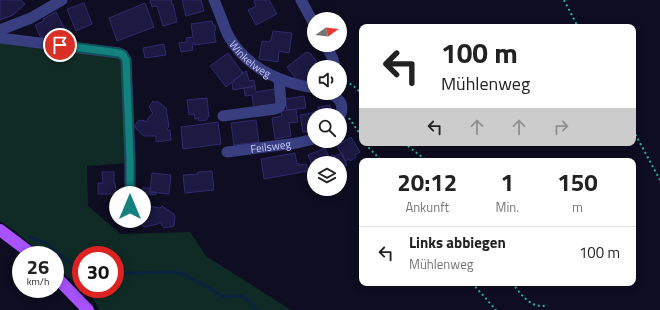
<!DOCTYPE html>
<html lang="de">
<head>
<meta charset="utf-8">
<style>
  body { margin:0; font-family:"Titillium Web",sans-serif; background:#f2f2f2; color:#222; height:100vh; display:flex; flex-direction:column; font-size:15px; white-space:nowrap }
  * { box-sizing:border-box; margin:0 }
  p { font-size:13px; color:#767676 }
  .icon { flex:none; width:22px; height:22px; fill:none; stroke:currentColor; stroke-width:2; stroke-linecap:round; stroke-linejoin:round }
  .map { position:relative; flex:1; overflow:hidden }
  .panel { position:absolute; left:359px; top:158px; width:277px; height:128px; display:flex; flex-direction:column; background:#fff; border-radius:8px; box-shadow:0 2px 10px #0003 }
  .panel>* { flex:none }
  .top-card { position:absolute; left:359px; top:24px; width:277px; height:122px; border-radius:8px; box-shadow:0 2px 10px #0003; background:#fff; color:#222; overflow:hidden }
  .needle { width:26px; rotate:75deg }
  .controls { position:absolute; left:307px; top:12px; display:grid; gap:8px }
  .controls a { display:grid; place-items:center; width:40px; height:40px; border-radius:50%; background:#fff; box-shadow:0 2px 10px #0003; font-size:20px }
  .speed { position:absolute; left:12px; top:246px; display:flex; gap:8px; font-size:20px; font-weight:700; text-align:center }
  .speed>* { display:grid; place-content:center; width:52px; height:52px; border-radius:50%; background:#fff; box-shadow:0 2px 10px #0003; line-height:1 }
  .speed small { font-size:10px; font-weight:400 }
  .speed .limit { border:6px solid #d22; background:#fff; color:#111 }
  .pin { position:absolute; display:grid; place-items:center; width:34px; height:34px; color:#fff; margin:-17px; border:2px solid #fff; border-radius:50%; box-shadow:0 1px 4px #0007 }
  .me { position:absolute; width:44px; margin:-22px; rotate:0deg; stroke-linejoin:round; filter:drop-shadow(0 0 3px #0008) }
  .turn { display:flex; align-items:center; gap:14px; height:84px; padding:0 16px; font-size:18px }
  .turn .icon { width:52px; height:52px; stroke-width:2.5 }
  .turn b { display:block; font-size:28px; line-height:34px }
  .lanes { display:flex; align-items:center; height:38px; padding:0 16px; background:#0003; justify-content:center; gap:20px; direction:ltr }
  .lanes .off { opacity:.35 }
  .eta { display:flex; justify-content:space-evenly; align-items:center; height:68px; text-align:center }
  .eta b { font-size:24px; font-weight:700; line-height:28px }
  ul { padding:0; list-style:none }
  li { display:flex; align-items:center; gap:12px; height:52px; padding:0 16px; border-top:1px solid #e0e0e0 }
  li div { flex:1 }
  li b { display:block; font-size:15px }
  li em { font-style:normal }
  .map>svg:first-child { display:block }
</style>
</head>
<body>
<div class="map">
<svg width="660" height="310" viewBox="0 0 660 310">
  <rect width="100%" height="100%" fill="#0e0d21"/>
  <path fill="#102b26" d="M0,42L118,51L130,73V163L87,166L88,206L121,234L190,232L206,256L291,310H100L92,297L82,289H115V255H81V288L55,266V255H43L14,230L0,221Z"/>
  <g fill="none" stroke-linecap="round" stroke-linejoin="round">
    <path stroke="#09233e" stroke-width="3" d="M29,237L46,243L58,254L81,269
      M115,275L129,273L173,272L183,274L225,297L243,296L257,310"/>
  </g>
  <path fill="#1c1942" stroke="#2f2b6e" d="M0,0H21L25,4L13,15L0,20Z
    M150,0H171L172,5L173,4L177,22L163,26L157,6L152,7Z
    M182,0H201L204,11L186,16Z
    M256,0H269L277,14L256,25L248,10L256,6L254,1Z
    M84,3L92,24L76,31L67,9Z
    M145,3L154,27L117,41L109,18Z
    M56,12L67,33L64,35L63,31L49,38L48,35L41,38L35,25L44,21L43,19Z
    M212,21L213,25H215L216,30L214,31L216,42L194,45V43H192L193,50L181,52L179,43L187,42L186,38L193,37L191,24Z
    M273,31L292,33L289,53L279,51L278,62L259,59L262,41L269,42L271,40Z
    M164,44L166,55L145,58L143,48Z
    M308,52L311,54L321,67H314V76L305,83L301,85L287,67L305,53Z
    M228,53L243,73L226,87L210,66Z
    M246,71L247,73L249,81L254,80L255,86L233,90L232,82Z
    M255,86L256,92L274,89L277,107L254,110L252,95L245,96L244,88Z
    M304,96L306,108L287,110L285,99Z
    M207,98L209,117H207V120L199,121L198,118L195,119L194,114L189,115L187,100Z
    M153,101L156,103L157,101L166,108L169,127L166,130H170L171,140L156,142V136H144L136,129V128L134,126L139,120L142,121L143,120L146,122L149,117L153,113L150,110L151,109L149,107Z
    M330,105L331,114L314,115V130L303,132L300,115L318,112V107Z
    M296,109L298,122L289,123L291,136L275,139L272,118L282,116L281,111Z
    M256,120L259,142L234,145L231,123Z
    M218,122L221,144L183,149L181,127Z
    M351,137L360,152L355,155L356,157L350,161L349,159L345,161L337,146Z
    M325,148L329,157L334,155L337,163H314V170L308,155Z
    M295,153L297,164L299,163V165L306,164L308,171L264,179L261,159Z
    M342,153L347,165L340,168V163H337L335,156Z
    M212,171L214,190L185,193L183,175L198,174V172Z
    M102,172H114V183H115L116,194H98V183H103Z
    M152,173L171,175L169,194L150,192Z
    M143,188H150V192H156V195L142,193Z
    M148,206L160,208L162,206L175,215L174,226L164,228L160,222L158,224L144,227L138,221L142,213L141,210Z"/>
  <g fill="none" stroke-linecap="round" stroke-linejoin="round">
    <path stroke="#2db299" stroke-width="2" stroke-dasharray="2 3" stroke-linecap="butt" d="M564,0L578,27
      M340,81C350,82 356,87 362,95
      M349,118L362,137
      M633,130L660,180
      M366,143L369,148L382,161
      M404,143L427,161
      M472,283L496,310
      M512,283C521,294 531,310 548,305"/>
    <g stroke="#383e80" stroke-width="11">
      <path id="s1" d="M214,0C219,11 223,24 228,35C246,68 279,82 314,88"/>
      <path d="M301,0L314,24"/>
      <path d="M0,30L31,18L62,0"/>
      <path d="M0,38L119,53L123,55L126,60L130,159V222"/>
      <path d="M326,45L333,59L335,67"/>
      <path d="M330,93C339,98 345,105 340,116"/>
      <path d="M223,116L275,109C279,108 281,106 281,102L279,80"/>
      <path id="s2" d="M227,152L297,143L314,139"/>
    </g>
    <path stroke="#a853ff" stroke-width="12" d="M0,230L33,255
      M55,276L88,310"/>
  </g>
  <g fill="none" stroke-linecap="round" stroke-linejoin="round">
    <g stroke="#0c5453" stroke-width="10">
      <path id="route" d="M60,45L119,53L123,55L126,60L130,159V207"/>
    </g>
    <use href="#route" stroke="#13827f" stroke-width="7"/>
  </g>
  <g text-anchor="middle" dominant-baseline="central" stroke-width="4" stroke-linejoin="round" paint-order="stroke">
    <g font-size="11" fill="#cccdff" stroke="#0e0d21">
      <text stroke="none"><textPath href="#s1" startOffset="71">Winkelweg</textPath></text>
      <text stroke="none"><textPath href="#s2" startOffset="44">Feilsweg</textPath></text>
    </g>
  </g>
</svg>
<div class="controls">
<a><svg class="needle" viewBox="-14 -14 28 28"><path d="M0-13l5 13h-10z" fill="#e53935"/><path d="M0 13l5-13h-10z" fill="#767676"/></svg></a>
<a><svg class="icon" aria-label="sound" viewBox="0 0 24 24"><path d="M4 9h4l5-4v14l-5-4H4zM17 9q2 3 0 6"/></svg></a>
<a><svg class="icon" aria-label="search" viewBox="0 0 24 24"><circle cx="10" cy="10" r="6"/><path d="M15 15l6 6"/></svg></a>
<a><svg class="icon" aria-label="layers" viewBox="0 0 24 24"><path d="M12 4l9 5-9 5-9-5zM3 14l9 5 9-5"/></svg></a>
</div>
<div class="speed"><div>26<small>km/h</small></div><div class="limit">30</div></div>
<div class="pin" style="left:60px;top:45px;background:#d93025"><svg class="icon" aria-label="arrive" viewBox="0 0 24 24"><path d="M6 21V4h12l-3 4 3 4H6"/></svg></div>
<svg class="me" style="left:130px;top:207px" viewBox="-20 -20 40 40"><circle r="19" fill="#fff"/><path d="M0-13L10 11 0 6-10 11z" fill="#13827f"/></svg>
<div class="top-card">
<div class="turn"><svg class="icon" aria-label="left" viewBox="0 0 24 24"><path d="M17 20v-9H6M10 6l-5 5 5 5"/></svg><div><b>100 m</b>Mühlenweg</div></div>
<div class="lanes"><svg class="icon" aria-label="left" viewBox="0 0 24 24"><path d="M17 20v-9H6M10 6l-5 5 5 5"/></svg><svg class="icon off" aria-label="ahead" viewBox="0 0 24 24"><path d="M12 20V5M6 11l6-6 6 6"/></svg><svg class="icon off" aria-label="ahead" viewBox="0 0 24 24"><path d="M12 20V5M6 11l6-6 6 6"/></svg><svg class="icon off" aria-label="right" viewBox="0 0 24 24"><path d="M7 20v-9h11M14 6l5 5-5 5"/></svg></div>
</div>
<section class="panel">
<div class="eta">
<div><b>20:12</b><p>Ankunft</p></div>
<div><b>1</b><p>Min.</p></div>
<div><b>150</b><p>m</p></div>
</div>
<ul>
<li><svg class="icon" aria-label="left" viewBox="0 0 24 24"><path d="M17 20v-9H6M10 6l-5 5 5 5"/></svg><div><b>Links abbiegen</b><p>Mühlenweg</p></div><em>100 m</em></li>
</ul>
</section>
</div>
</body>
</html>
